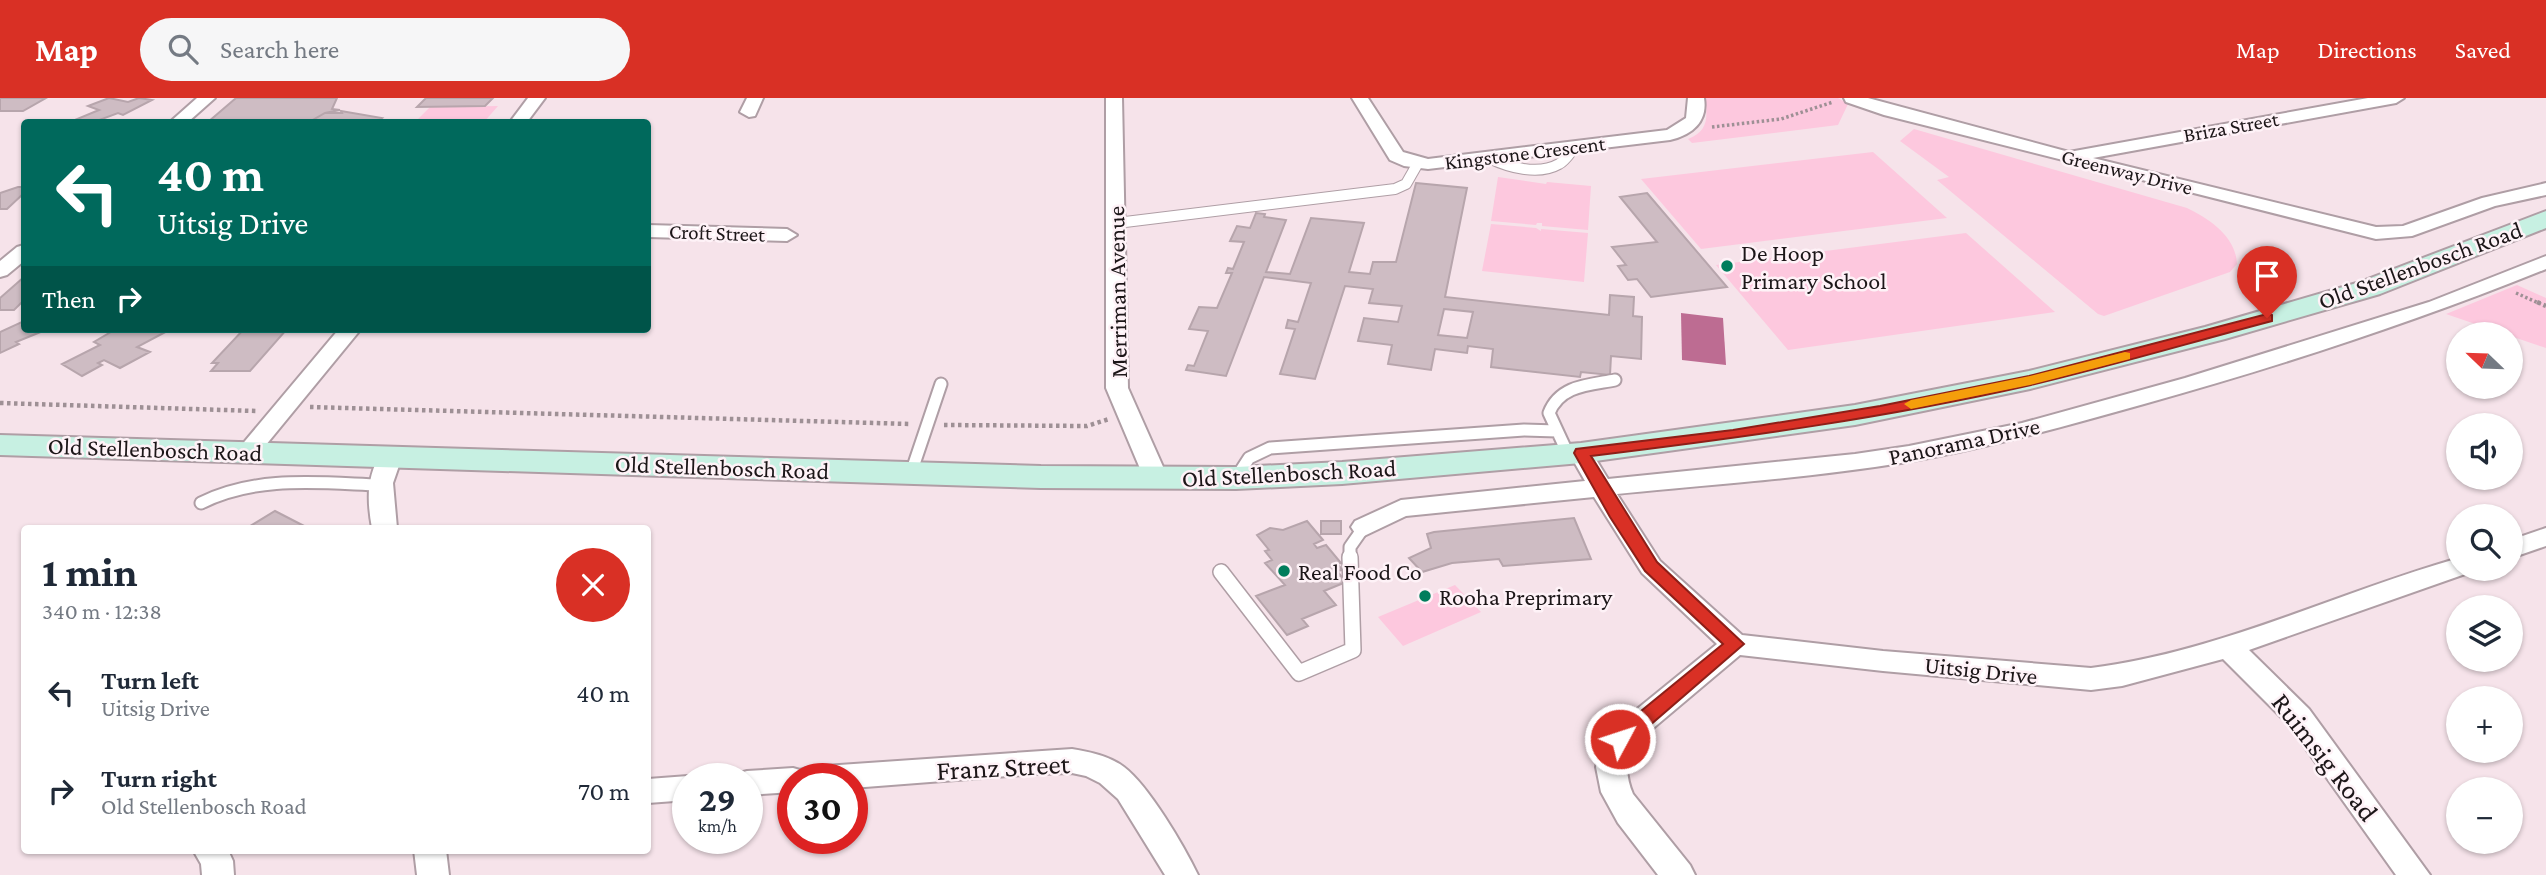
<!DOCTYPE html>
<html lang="en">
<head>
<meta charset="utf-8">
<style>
  body { margin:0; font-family:"Crimson Pro",serif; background:#f6f6f7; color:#1f2937; height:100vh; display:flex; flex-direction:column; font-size:26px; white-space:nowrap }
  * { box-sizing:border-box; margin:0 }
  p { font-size:23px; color:#747a83 }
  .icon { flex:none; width:38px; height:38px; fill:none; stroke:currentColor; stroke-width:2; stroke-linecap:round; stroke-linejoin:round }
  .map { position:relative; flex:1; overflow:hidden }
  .panel { position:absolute; left:21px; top:427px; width:630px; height:329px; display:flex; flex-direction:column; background:#fff; border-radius:7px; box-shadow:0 2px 5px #0004 }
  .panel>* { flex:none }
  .top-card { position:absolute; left:21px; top:21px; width:630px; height:214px; border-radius:7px; box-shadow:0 2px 5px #0004; background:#00695c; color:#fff; overflow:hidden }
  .needle { width:46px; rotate:293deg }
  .buttons { position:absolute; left:2446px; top:224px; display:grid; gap:14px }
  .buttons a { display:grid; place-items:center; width:77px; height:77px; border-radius:50%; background:#fff; box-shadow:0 2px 5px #0004; font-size:35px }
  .speed { position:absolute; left:672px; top:665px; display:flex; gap:14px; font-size:35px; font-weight:700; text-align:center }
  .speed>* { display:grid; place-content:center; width:91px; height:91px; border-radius:50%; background:#fff; box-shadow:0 2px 5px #0004; line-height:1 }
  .speed small { font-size:18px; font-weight:400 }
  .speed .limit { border:10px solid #d22; background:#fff; color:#111 }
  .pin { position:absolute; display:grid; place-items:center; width:60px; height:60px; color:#fff; margin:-72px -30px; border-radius:50% 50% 50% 0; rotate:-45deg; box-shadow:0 0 7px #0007 }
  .pin .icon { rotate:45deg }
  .me { position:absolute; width:77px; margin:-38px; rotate:50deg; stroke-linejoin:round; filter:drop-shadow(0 0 5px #0008) }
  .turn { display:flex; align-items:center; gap:24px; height:147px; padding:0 21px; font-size:32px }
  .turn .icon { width:91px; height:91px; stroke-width:2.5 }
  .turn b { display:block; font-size:49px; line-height:60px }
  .then { display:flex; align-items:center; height:66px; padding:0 21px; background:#0003; gap:14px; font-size:26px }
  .round { display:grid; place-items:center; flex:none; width:74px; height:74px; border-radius:37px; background:#f6f6f7 }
  .summary { display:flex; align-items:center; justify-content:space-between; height:119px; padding:0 21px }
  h1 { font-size:42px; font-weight:700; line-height:52px }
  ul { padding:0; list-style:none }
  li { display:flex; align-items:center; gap:21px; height:98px; padding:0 21px }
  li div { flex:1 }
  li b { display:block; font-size:26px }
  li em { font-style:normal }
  header { display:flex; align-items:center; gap:42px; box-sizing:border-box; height:98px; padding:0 35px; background:#d93025; color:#fff }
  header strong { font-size:33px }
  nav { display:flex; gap:38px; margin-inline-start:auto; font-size:24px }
  .search { width:490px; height:63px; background:#f6f6f7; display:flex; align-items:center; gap:18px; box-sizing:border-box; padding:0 24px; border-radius:38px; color:#747a83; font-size:26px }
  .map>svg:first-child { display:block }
</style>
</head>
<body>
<header>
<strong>Map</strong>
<div class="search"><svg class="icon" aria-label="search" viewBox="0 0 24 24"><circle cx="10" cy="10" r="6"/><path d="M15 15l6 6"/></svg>Search here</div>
<nav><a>Map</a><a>Directions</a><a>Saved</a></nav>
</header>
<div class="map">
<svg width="2546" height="777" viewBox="0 0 2546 777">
  <rect width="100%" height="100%" fill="#f6e3ea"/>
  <path fill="#fdc8de" d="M1705,0H1838L1848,6L1838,27L1692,45L1688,41C1708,33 1708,20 1705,0Z
    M498,8L484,24H415L430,9Z
    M1914,31L2187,110C2210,121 2236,139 2237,166L2230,174L2104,218L2098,216L1937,82L1949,79L1900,43Z
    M1873,54L1947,120L1701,151L1641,81Z
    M1498,79L1546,86L1547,84L1591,88L1588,132L1542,128V125H1537L1536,127L1491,123Z
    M1491,126L1536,130L1541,133V131L1588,135L1584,184L1482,173Z
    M1966,135L2055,214L1788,252L1716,167Z
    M2517,187L2546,200V250L2446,216Z
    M1455,487L1481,514L1403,548L1378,519Z"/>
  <path fill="#bd6c92" d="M1681,215L1723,220L1726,267L1682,262Z"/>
  <path fill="#cebcc3" stroke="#b7a5ac" stroke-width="2" fill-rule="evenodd" d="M0,0H46L23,13H0Z
    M109,0L128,4L139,0L152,2L123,17L118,15L94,24L77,21L99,12L88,8Z
    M236,0H337L332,11L340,12L325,15L309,24H208Z
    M426,0H493L485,8L417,9Z
    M341,13L382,20L378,23H405L309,24L325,15H342Z
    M1416,85L1467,90L1445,199L1609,217L1610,197L1634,199L1633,218L1642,219L1641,261L1611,258L1610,277L1581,274L1580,279L1491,269L1493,251L1468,248L1467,255L1435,251L1431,272L1388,266L1392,247L1358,243L1364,220L1398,224L1402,208L1369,205L1373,191L1345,188L1315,281L1280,276L1295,231L1286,230L1288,222L1298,224L1311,185L1264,179L1226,278L1186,272L1188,267L1194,268L1208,233L1189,231L1199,209L1217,210L1232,175H1226L1228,170L1233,171L1244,144L1230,143L1237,128L1250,130L1256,115L1265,116L1264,119L1286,122L1266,174L1290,176L1311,120L1364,125L1349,174L1370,176L1373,164H1396ZM1444,211L1473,214L1467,240L1438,237Z
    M18,89H24V95L7,111H0V95Z
    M1647,95L1727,189L1651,199L1637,181L1628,182L1618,168L1626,167L1612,149L1657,144L1620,99Z
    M24,179V202L14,212H0V200Z
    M24,223V231L43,233L16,244L19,246L0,255V234Z
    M116,231H171L137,249L150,254L120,270L104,262L98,265L102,267L82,278L62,266L100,247L94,244Z
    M244,231H287L250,273H211L218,265H212Z
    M275,413L308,430H247Z
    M1574,420L1591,461L1503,468L1499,461L1452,465L1422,474L1409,460L1431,450L1427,436L1434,434Z
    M1307,423L1323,442L1314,446L1317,450L1326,447L1341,465L1338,466L1342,472L1337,473L1346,484L1324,493L1336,507L1302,521L1308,528L1287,537L1256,498L1285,487L1265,465L1272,462L1265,453L1269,452L1257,437L1270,430L1283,432Z
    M1321,423H1341V436H1321Z"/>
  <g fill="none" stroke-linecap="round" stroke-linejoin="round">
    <g stroke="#af9ea5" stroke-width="12">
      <path id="lane-far2" d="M1489,60C1508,69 1538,78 1559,66C1565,63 1570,55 1574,50
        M1117,125L1395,91L1406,86L1418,65"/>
    </g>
    <g stroke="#af9ea5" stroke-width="15">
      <path id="lane-far1" d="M1568,356L1549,315C1560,287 1589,287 1615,282
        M911,375L941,286
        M1236,380L1249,360L1270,350L1524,332L1557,333
        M201,405C257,377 320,385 380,387
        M1350,461V449L1364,429"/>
    </g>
    <g stroke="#af9ea5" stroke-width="18">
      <path id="lane" d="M1221,474L1299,575L1353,552L1350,459"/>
    </g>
    <g stroke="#af9ea5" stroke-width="4">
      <path id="street" d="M197,0H215L188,24H170Z
        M528,0H545L527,24H510Z
        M747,0H763L755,18L749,19L740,14Z
        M1106,0H1122L1128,290L1168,380L1165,386L1156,388L1147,386L1144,380L1106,290Z
        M1352,0H1368L1403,54L1428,61L1667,32L1686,20L1688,0H1704C1708,24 1692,37 1670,42L1428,71L1404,68L1390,62Z
        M1844,0H1868L2069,54L2368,0H2404L2396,5L2093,60L2376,129L2403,128L2482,100L2546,85V97L2495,108L2412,138L2376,141L1884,17L1846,4Z
        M648,127L787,131L797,137L787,143L648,139Z
        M24,147V163L7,177L0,179V163L17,149Z
        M2546,158V171C2415,224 2280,268 2144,306C2066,328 1987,350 1907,364C1811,380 1714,386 1617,396L1660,463L1742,537L1883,553L2091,570C2219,554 2336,495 2459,460V471H2471L2468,475L2249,552L2309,611L2430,777H2396L2289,627L2223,561L2122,588L2091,592L1883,573L1740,557L1632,648C1625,665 1626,680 1633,696L1690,767L1695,777H1658L1618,725L1601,694L1596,669L1599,656L1610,633L1717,546L1642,475L1594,399L1406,418L1364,438L1355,435L1351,429L1355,423L1401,402L1585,383L1569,355L1573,350L1581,347L1589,350L1608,381L1855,356L1909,348L2022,325L2185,280L2429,204Z
        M339,231H361L256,359L248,362L240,359L236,354L240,349Z
        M390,351L398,354L402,359L393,385L397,430H372C367,403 366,378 382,354Z
        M2546,430V448L2511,460V442Z
        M1072,651C1090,654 1109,658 1124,669C1149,688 1184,748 1198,777H1165L1118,701L1100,685L1086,678L1072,675L1034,676L852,690V681H793V694L747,697V681H734L736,676L747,673L793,670L800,672L810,669Z
        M688,678L697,681H688V702L648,705V681Z
        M193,752H228L233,763L234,777H202L201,766Z
        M414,752H446L449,777H417Z"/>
    </g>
    <g stroke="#af9ea5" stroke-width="4">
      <path id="secondary" d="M2546,113V130L2380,196L2225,241L2030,291L1855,327L1581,365L1342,386L1236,391L1041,390L0,357V337L1041,368L1236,369L1342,364L1581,345L1855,307L2029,273L2205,229L2360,184Z"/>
    </g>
    <path stroke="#9e9095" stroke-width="3.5" stroke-dasharray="2.5 2.5" stroke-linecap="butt" d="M1712,29L1781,21L1833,4
      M2516,195L2541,206"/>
    <path stroke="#9e9095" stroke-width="4.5" stroke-dasharray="3.5 3.5" stroke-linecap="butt" d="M2537,204L2546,208
      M0,305L256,313
      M310,309L910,326
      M944,327L1087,328L1109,321"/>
    <use href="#lane-far2" stroke="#fff" stroke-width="10"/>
    <use href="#lane-far1" stroke="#fff" stroke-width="11"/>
    <use href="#lane" stroke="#fff" stroke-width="15"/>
    <use href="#street" fill="#fff" fill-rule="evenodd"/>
    <use href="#secondary" fill="#c7f0e2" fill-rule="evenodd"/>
  </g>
  <path fill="#d93025" stroke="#8d1f18" stroke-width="2" d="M2267,216L2272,217V223C2192,244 2112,268 2031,287C1886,320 1739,340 1591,358L1657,464L1744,546L1627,647L1620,649L1613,647L1610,641L1613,636L1723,546L1645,473L1610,419L1574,355L1576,351L1733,332L1880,308L2029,278Z"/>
  <path fill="#f59e0b" d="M2125,254L2130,255V261L2030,287L1911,311L1904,306L1911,302L2030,278Z"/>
  <g fill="#007d5c" stroke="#fef2f7" stroke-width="2.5">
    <circle cx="1727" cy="168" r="7"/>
    <circle cx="1284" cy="473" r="7"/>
    <circle cx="1425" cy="498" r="7"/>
  </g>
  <g text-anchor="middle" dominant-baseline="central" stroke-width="5" stroke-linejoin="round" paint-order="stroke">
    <g font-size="21" fill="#1c1618" stroke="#fef2f7">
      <text transform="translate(2231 29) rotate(-10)">Briza Street</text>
      <text transform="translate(1525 55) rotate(-7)">Kingstone Crescent</text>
      <text transform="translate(2127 74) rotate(14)">Greenway Drive</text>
      <text transform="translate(717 135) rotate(2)">Croft Street</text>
    </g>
    <g font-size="24" fill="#1c1618" stroke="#fef2f7" text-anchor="start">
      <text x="1741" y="154">De Hoop<tspan x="1741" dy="28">Primary School</tspan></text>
      <text x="1298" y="473">Real Food Co</text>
      <text x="1439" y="498">Rooha Preprimary</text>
    </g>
    <g font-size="24" fill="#1c1618" stroke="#fef2f7">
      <text transform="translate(2420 167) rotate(-20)">Old Stellenbosch Road</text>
      <text transform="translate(1117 194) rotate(-91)">Merriman Avenue</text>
      <text transform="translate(1964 343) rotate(-12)">Panorama Drive</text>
      <text transform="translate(155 351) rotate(2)">Old Stellenbosch Road</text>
      <text transform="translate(722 369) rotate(2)">Old Stellenbosch Road</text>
      <text transform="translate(1289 375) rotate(-3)">Old Stellenbosch Road</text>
      <text transform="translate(1981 572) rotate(6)">Uitsig Drive</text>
    </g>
    <g font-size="28" fill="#1c1618" stroke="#fef2f7">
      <text transform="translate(2325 659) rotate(52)">Ruimsig Road</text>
      <text transform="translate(1003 669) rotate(-3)">Franz Street</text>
    </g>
  </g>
</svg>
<div class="buttons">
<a><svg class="needle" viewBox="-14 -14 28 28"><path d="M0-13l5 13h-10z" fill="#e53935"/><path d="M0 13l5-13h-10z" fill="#747a83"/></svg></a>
<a><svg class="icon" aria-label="sound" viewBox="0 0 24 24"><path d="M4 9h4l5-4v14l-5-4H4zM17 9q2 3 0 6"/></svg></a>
<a><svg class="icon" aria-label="search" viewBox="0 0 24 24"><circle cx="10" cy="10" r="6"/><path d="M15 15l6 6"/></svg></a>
<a><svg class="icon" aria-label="layers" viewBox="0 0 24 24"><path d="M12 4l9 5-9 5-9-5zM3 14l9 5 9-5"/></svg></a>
<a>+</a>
<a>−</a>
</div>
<div class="speed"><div>29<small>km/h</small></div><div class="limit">30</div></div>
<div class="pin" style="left:2267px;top:220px;background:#d93025"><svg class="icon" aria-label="arrive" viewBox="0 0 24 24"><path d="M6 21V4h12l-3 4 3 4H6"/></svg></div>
<svg class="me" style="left:1620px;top:641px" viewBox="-20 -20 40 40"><circle r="17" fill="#d93025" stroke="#fff" stroke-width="3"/><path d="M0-11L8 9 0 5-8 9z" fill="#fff"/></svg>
<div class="top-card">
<div class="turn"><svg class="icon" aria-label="left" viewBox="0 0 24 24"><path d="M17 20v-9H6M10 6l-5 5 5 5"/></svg><div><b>40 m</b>Uitsig Drive</div></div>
<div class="then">Then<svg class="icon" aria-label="right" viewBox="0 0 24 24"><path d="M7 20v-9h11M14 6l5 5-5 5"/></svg></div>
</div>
<section class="panel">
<div class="summary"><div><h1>1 min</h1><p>340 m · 12:38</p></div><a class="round" style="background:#d93025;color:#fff"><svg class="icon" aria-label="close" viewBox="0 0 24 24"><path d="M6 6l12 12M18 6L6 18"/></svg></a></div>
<ul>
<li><svg class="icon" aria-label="left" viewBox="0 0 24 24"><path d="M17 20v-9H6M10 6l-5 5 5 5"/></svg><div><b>Turn left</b><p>Uitsig Drive</p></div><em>40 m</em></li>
<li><svg class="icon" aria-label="right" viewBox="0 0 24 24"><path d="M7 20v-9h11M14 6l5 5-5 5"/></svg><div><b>Turn right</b><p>Old Stellenbosch Road</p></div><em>70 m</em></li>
</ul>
</section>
</div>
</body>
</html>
